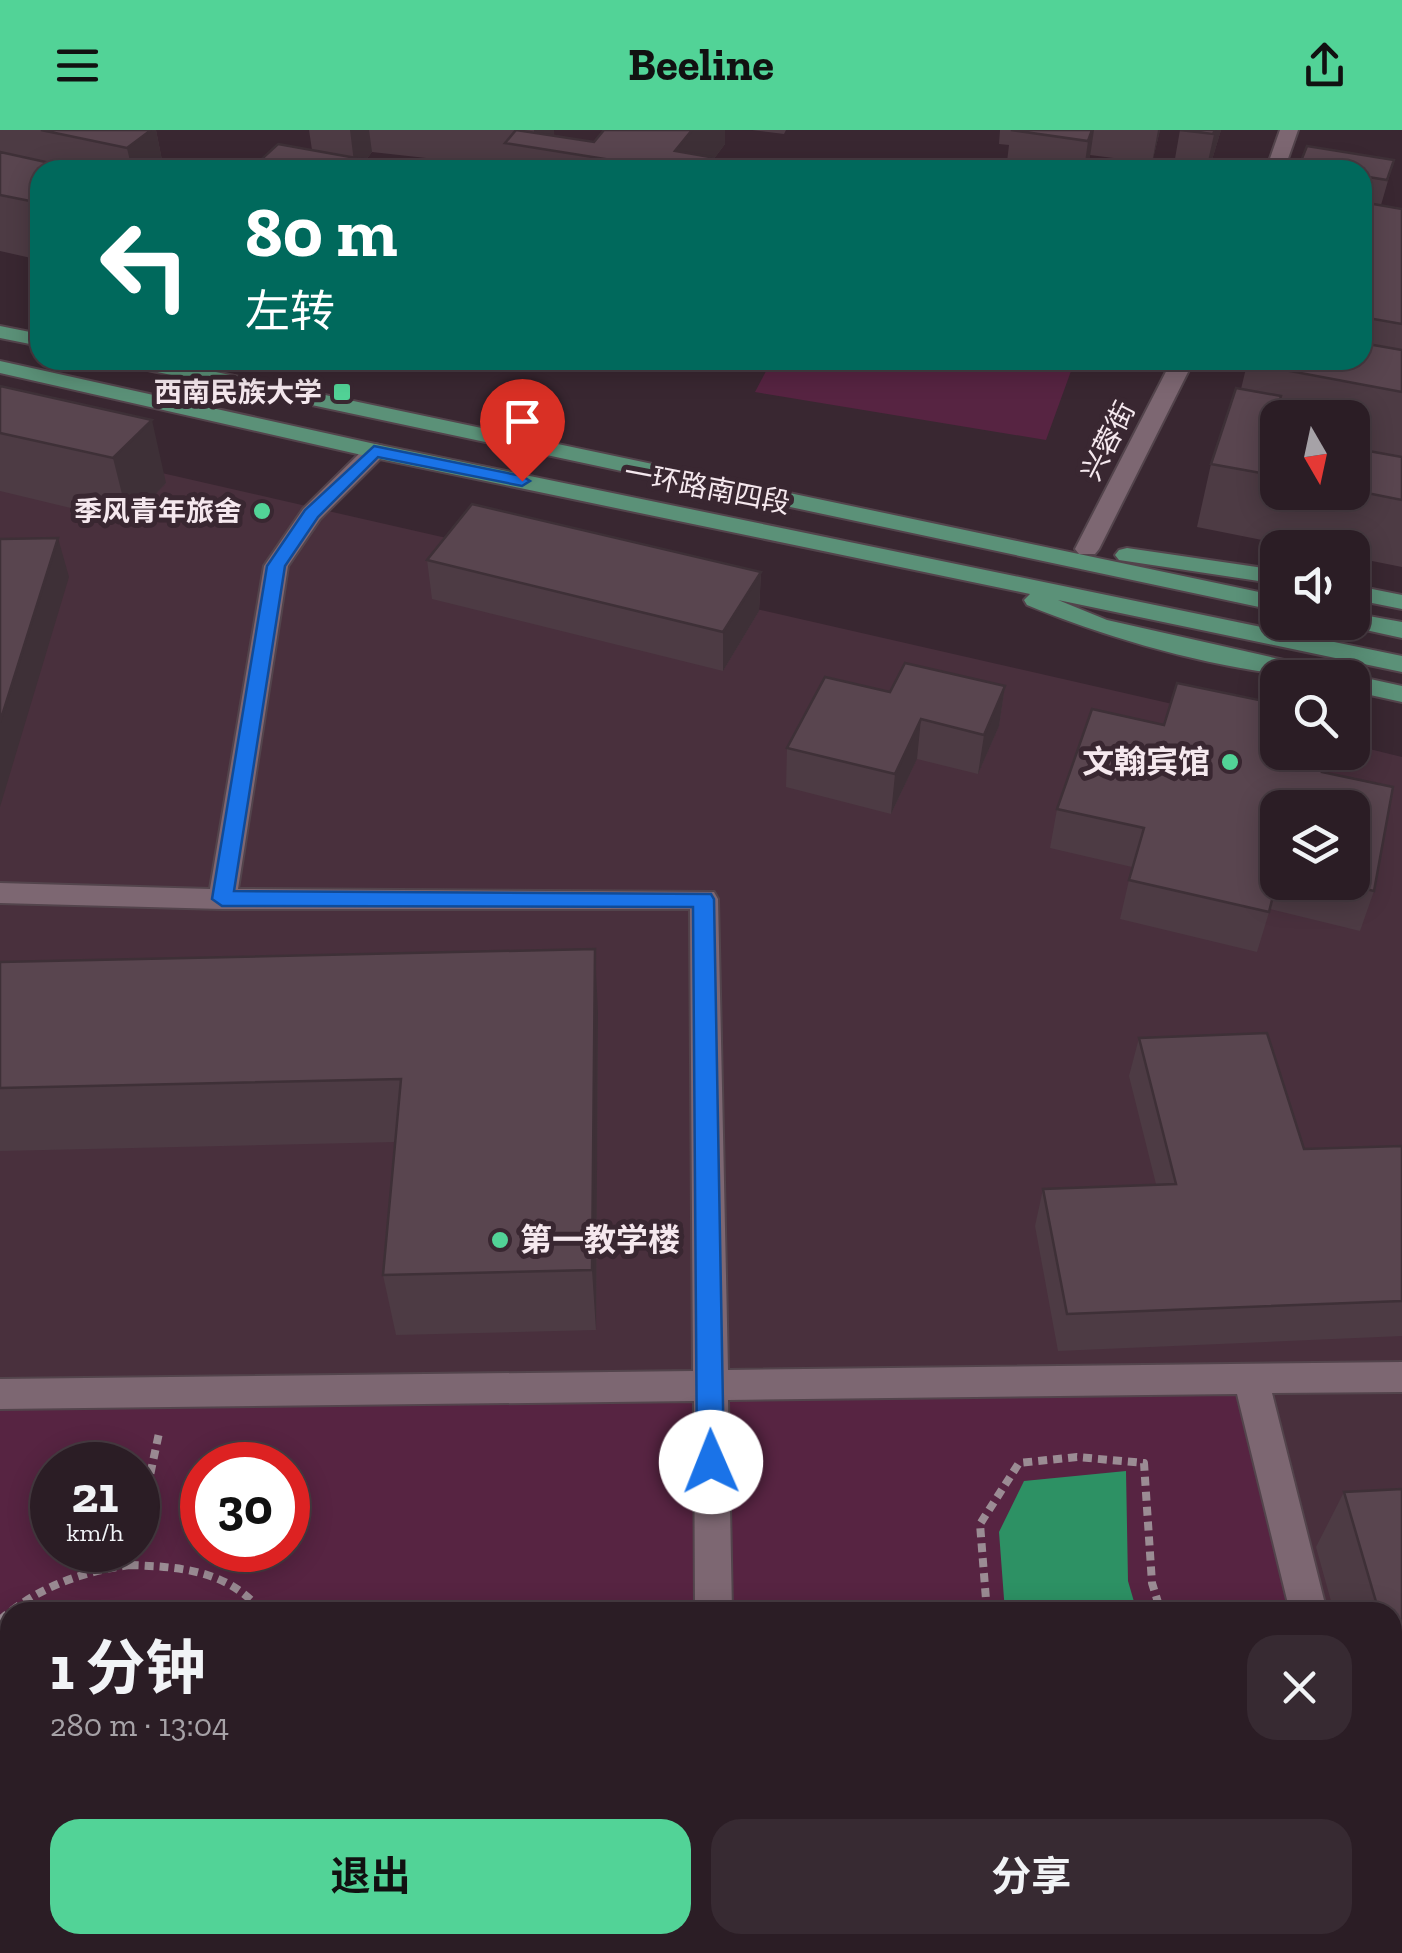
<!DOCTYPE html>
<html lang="zh">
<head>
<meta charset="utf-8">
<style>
  body { margin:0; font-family:"Zilla Slab","Noto Sans SC",serif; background:#372a32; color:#f1f3f6; height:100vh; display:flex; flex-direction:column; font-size:38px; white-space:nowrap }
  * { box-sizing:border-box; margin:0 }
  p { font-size:32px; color:#a6a2a7 }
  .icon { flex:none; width:55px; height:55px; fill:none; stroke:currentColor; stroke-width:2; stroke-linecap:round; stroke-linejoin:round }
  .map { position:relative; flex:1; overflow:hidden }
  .details { position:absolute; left:0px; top:1472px; width:1402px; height:352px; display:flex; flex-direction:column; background:#2b1d25; border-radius:30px 30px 0 0; box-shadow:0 5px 25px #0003,0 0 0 2px #473b42 }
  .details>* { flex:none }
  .banner { position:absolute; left:30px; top:30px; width:1342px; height:210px; border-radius:30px; box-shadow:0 5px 25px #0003,0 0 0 2px #473b42; background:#00695c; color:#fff; overflow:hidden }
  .needle { width:65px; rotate:171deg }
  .fabs { position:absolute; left:1260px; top:270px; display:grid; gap:20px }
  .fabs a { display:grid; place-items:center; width:110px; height:110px; border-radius:20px; background:#2b1d25; box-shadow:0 5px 25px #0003,0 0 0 2px #473b42; font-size:50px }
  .speed { position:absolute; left:30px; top:1312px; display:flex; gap:20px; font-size:50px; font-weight:700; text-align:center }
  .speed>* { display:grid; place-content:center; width:130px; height:130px; border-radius:50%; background:#2b1d25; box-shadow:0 5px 25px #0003,0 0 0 2px #473b42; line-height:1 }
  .speed small { font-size:25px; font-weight:400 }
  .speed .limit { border:15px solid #d22; background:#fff; color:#111 }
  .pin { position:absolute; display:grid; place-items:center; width:85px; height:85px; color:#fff; margin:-102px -42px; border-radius:50% 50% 50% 0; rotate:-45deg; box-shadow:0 0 10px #0007 }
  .pin .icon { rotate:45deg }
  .me { position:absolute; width:110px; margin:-55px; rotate:359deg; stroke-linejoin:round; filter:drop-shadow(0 0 8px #0008) }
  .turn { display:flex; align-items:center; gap:35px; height:210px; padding:0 50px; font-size:45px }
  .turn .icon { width:130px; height:130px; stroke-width:2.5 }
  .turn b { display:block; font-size:70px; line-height:85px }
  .round { display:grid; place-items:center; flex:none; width:105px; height:105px; border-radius:30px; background:#372a32 }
  .head { display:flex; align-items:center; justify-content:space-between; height:170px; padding:0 50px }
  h1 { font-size:60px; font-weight:700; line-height:75px }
  .primary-button { display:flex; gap:20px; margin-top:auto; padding:20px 50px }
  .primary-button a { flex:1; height:115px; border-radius:30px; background:#52d397; color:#111; font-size:40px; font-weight:700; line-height:115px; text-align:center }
  .primary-button a+a { background:#372a32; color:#f1f3f6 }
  header { display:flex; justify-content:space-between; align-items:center; height:130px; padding:0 50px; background:#52d397; color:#111; font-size:45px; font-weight:700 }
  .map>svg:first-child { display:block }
</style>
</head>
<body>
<header><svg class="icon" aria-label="menu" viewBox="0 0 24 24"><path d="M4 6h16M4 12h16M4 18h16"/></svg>Beeline<svg class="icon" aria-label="share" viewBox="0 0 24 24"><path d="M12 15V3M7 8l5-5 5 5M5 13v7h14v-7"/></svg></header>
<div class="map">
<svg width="1402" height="1823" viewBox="0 0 1402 1823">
  <rect width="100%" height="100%" fill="#392731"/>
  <path fill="#49303d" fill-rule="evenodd" d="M0,306L1277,598L1278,622H1352L1353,615L1402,627V1823H0ZM1278,678H1352V752H1278ZM52,1335H138V1420H52ZM202,1335H288V1420H202ZM10,1482H1392V1815H10Z"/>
  <path fill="#572442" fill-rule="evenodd" d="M772,230H1075L1046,310L755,262Z
    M1251,1249L1312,1482H10V1815H1392L1402,1823H0V1264ZM52,1335H138V1420H52ZM202,1335H288V1420H202Z"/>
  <path fill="#2d9164" d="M1126,1341L1128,1451L1137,1482H1005L999,1402L1024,1351Z
    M1055,1815H1232L1235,1823H1057Z"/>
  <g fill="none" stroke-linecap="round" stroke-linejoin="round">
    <g stroke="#53444c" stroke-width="4">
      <path id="minor" d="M1280,0H1298L1284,40H1266Z
        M1172,230H1194L1099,419L1095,424H1079L1075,419Z
        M375,314L383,316L386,321L383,326L320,389L288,436L238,759L714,762L718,769L728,1240L1402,1232V1262L1272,1263L1327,1482H1290L1237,1264L728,1270L732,1482H695L694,1271L0,1279V1249L693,1241L690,779H222L0,773V753L210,759L264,436L303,379L367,316Z
        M1392,1779L1402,1783V1823H1378L1376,1815H1392Z
        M703,1815H745V1823H703Z"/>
    </g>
    <g stroke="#53444c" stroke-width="4">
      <path id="primary" d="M0,196L40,204V216L0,208Z
        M118,230H159L1278,466V481L129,236Z
        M0,231L375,314L1402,526V542L1058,470L1107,490L1328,540L1340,548C1244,548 1117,512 1027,475L1024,470L1030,464L375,328L0,243Z
        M1127,418L1278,440V454L1119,430L1115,425L1119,420Z
        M1352,455L1402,465V479L1352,469Z
        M1352,483L1402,492V508L1343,495L1341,492H1352Z
        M1352,545L1402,556V572L1352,561V548H1343Z"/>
    </g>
    <path stroke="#9b8c94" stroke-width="8" stroke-dasharray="9 6" stroke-linecap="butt" d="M138,1402L159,1303
      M134,1420L130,1435C181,1437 228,1440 262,1482
      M987,1482L980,1394L1019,1333L1077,1327L1144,1333L1152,1453L1161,1482
      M0,1490C39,1457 80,1442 130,1435
      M0,1624L10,1628
      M0,1699L10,1703
      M1027,1815L1030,1823
      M1257,1815L1260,1823
      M60,1823L61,1815
      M359,1823L364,1815"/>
    <use href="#minor" fill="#7d6772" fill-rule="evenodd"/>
    <use href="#primary" fill="#5b9178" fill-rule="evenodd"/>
  </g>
  <path fill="#4d3b44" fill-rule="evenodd" d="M0,0H156L164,40H40V130L0,121Z
    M309,0H554V5L594,12L604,0H725V14L710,34V40H507V37L372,22L366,30L423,40H252V38L312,20Z
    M752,0H786L784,4Z
    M1000,0H1160L1152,33L1090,25L1088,40H1006L1009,15L999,14Z
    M1180,0H1221L1209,40H1173Z
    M1307,16L1394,30L1381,75L1402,79V437L1352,427V418H1302L1197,397L1211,334L1241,259L1248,230H1362V40H1299ZM1278,288H1352V362H1278Z
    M0,256L166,353L129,392L0,361Z
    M427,430L761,442L759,481L723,541L432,469Z
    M1005,556L999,596L978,644L917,629L891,684L786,657L787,618L890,562Z
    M1322,642L1374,761L1360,801L1270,779L1257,822L1120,789L1132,737L1050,718L1057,679ZM1278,678L1352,752H1278Z
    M0,832L598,883L596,1200L396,1205L383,1145L395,1012L0,1021Z
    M1139,908L1304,1019L1402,1016V1206L1058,1221L1035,1096L1043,1059L1156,1054L1129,946Z
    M1402,1359V1727L1392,1693V1482H1334L1316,1417L1344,1362Z"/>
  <path fill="#3e3037" d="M151,0H156L164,40H132L127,18Z
    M350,0H369L372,22L358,40H355Z
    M534,0H554L555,13L535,18Z
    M692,0H725V14L710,34V40H675V21Z
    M1092,0H1094L1088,40H1084L1088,11Z
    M1158,0H1160L1152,33Z
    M1215,0H1221L1209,40H1206Z
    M152,290L166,353L129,392L113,328Z
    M58,408L69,447L0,677V592Z
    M761,442L759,481L723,541V502Z
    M1005,556L999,596L978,644L984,605Z
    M921,589L917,629L891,684L895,644Z
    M595,819L598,883L596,1200L592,1140Z"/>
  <path fill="#59454f" stroke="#3e3037" stroke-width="2.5" d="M41,0H151L127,18Z
    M516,0L594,12L604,0H692L675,21L710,27L700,40H674L505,13Z
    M1011,0H1092L1088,11Z
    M1180,0H1215L1213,4Z
    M278,14L423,40H260L252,38Z
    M1307,16L1394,30L1387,50L1362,46V40H1322L1299,36Z
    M0,22L82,40H40V73L0,65Z
    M1362,72L1402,79V194L1362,187Z
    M1362,213L1402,220V262L1247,233L1248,230H1362Z
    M0,256L152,290L113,328L0,303Z
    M1236,258L1281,266L1270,303L1278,304V346L1211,334Z
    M1352,318L1402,327V370L1352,360Z
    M472,374L761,442L723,502L427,430Z
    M58,408L0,592V409Z
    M905,533L1005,556L984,605L921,589L895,644L787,618L825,547L890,562Z
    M1177,553L1278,574V622H1327L1322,642L1393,657L1374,761L1336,752H1352V678H1278V746L1269,782L1129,750L1144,698L1057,679L1092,579L1164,595Z
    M595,819L592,1140L383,1145L401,949L0,958V832Z
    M1267,903L1304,1019L1402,1016V1171L1067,1184L1043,1059L1176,1054L1139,908Z
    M1402,1359V1561L1392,1528V1482H1379L1344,1362Z"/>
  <path fill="#1a73e8" stroke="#114b97" stroke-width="2.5" d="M374,316L522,346L530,351L522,356L378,327L318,387L285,436L234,761L711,764L714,769L724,1332L720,1340L711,1344L701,1340L697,1332L693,777L222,776L212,769L267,436L305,380Z"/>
  <g fill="#52d397" stroke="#392731" stroke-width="4">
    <rect x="332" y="252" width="20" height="20" rx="5"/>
    <circle cx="262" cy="381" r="10"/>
    <circle cx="1230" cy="632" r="10"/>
    <circle cx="500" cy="1110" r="10"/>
  </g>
  <g text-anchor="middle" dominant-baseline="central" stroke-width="10" stroke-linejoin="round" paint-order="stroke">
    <g font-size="28" font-weight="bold" fill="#f5e8ee" stroke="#392731" text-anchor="end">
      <text x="322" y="262">西南民族大学</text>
      <text x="242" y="381">季风青年旅舍</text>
    </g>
    <g font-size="28" fill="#f5e8ee" stroke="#392731">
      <text transform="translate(1108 311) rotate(-63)">兴蓉街</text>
      <text transform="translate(707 358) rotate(11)">一环路南四段</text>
    </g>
    <g font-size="32" font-weight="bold" fill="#f5e8ee" stroke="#392731" text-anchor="end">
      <text x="1210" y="632">文翰宾馆</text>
      <text x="520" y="1110" text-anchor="start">第一教学楼</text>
    </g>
  </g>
</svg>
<div class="fabs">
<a><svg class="needle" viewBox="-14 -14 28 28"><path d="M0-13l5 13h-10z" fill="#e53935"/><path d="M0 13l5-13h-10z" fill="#a6a2a7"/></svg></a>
<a><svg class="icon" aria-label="sound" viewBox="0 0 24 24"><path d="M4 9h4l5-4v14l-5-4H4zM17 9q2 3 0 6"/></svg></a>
<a><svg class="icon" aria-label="search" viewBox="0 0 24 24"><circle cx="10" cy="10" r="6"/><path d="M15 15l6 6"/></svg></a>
<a><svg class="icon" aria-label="layers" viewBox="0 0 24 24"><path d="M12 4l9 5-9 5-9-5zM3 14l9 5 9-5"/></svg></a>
</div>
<div class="speed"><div>21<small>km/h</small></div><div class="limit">30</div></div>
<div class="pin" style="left:522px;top:351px;background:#d93025"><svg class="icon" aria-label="arrive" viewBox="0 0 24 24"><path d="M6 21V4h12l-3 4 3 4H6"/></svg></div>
<svg class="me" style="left:711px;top:1332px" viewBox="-20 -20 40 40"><circle r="19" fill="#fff"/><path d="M0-13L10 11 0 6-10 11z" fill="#1a73e8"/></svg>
<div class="banner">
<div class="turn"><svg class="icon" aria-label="left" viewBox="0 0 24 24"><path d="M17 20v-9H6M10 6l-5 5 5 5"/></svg><div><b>80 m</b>左转</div></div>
</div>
<section class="details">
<div class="head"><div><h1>1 分钟</h1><p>280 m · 13:04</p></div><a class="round"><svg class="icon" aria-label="close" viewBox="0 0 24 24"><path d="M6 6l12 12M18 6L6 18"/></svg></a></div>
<div class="primary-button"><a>退出</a><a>分享</a></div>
</section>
</div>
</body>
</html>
